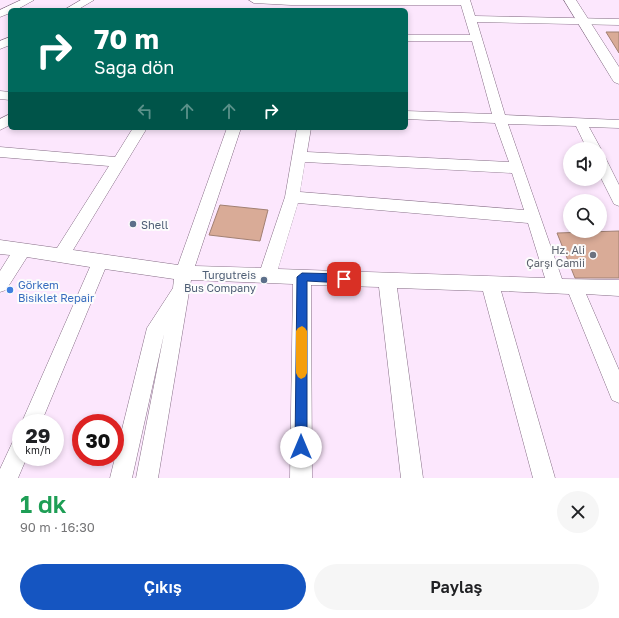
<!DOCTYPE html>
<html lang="tr">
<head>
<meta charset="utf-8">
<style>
  body { margin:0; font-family:"Golos Text",sans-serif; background:#f6f6f6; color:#202124; height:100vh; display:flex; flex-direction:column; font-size:15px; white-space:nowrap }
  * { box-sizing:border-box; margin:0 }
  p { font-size:13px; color:#757577 }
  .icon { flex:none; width:22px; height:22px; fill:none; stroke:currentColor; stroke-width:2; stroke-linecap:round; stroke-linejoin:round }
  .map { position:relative; height:478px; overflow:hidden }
  .drawer { display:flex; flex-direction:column; background:#fff; flex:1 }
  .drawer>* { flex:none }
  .banner { position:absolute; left:8px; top:8px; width:400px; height:122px; border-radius:6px; box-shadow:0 2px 6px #0003; background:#00695c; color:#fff; overflow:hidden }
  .fabs { position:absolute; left:563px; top:142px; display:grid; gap:8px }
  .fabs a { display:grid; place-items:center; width:44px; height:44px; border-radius:50%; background:#fff; box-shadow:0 2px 6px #0003; font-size:20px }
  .speed { position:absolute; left:12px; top:414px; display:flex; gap:8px; font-size:20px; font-weight:700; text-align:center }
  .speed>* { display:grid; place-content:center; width:52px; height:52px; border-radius:50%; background:#fff; box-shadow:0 2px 6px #0003; line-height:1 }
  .speed small { font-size:10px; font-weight:400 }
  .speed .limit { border:6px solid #d22; background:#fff; color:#111 }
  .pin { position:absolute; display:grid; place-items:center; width:34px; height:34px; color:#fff; margin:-17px; border-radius:8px; box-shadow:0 2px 6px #0006 }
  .me { position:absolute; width:44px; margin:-22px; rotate:0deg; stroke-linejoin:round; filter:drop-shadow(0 0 3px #0008) }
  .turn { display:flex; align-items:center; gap:14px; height:84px; padding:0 20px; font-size:18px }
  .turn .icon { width:52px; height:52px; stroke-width:2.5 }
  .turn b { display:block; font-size:28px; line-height:34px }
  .lanes { display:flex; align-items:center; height:38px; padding:0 20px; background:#0003; justify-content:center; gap:20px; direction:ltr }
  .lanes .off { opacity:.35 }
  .round { display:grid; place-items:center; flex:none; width:42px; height:42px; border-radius:21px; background:#f6f6f6 }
  .summary { display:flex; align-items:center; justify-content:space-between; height:68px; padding:0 20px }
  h1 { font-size:24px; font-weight:600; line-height:30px; color:#1e9e55 }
  .button { display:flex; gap:8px; margin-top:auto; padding:8px 20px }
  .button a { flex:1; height:46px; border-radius:24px; background:#1555c1; color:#fff; font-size:16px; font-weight:600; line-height:46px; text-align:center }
  .button a+a { background:#f6f6f6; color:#202124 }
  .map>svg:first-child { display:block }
</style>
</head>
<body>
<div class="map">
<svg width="619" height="478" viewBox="0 0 619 478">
  <rect width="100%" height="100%" fill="#fce7fd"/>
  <path fill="#d9ab97" stroke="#a18073" d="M606,32H619V53Z
    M220,205L268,210L260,241L209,235Z
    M619,231V278H575L557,233Z"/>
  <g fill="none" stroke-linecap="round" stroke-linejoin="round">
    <g stroke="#866e86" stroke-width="1">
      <path id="minor" d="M21,0H34L16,10H10V13L0,17V10Z
        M81,0H94L77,10H64Z
        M249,0H470L475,16L619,19V25L477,22L505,115L619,120V128L589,127L601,149L600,150V149H587L576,126L508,124L562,279L619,280V296L586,294L619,370V403L612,400L569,294L501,291L555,478H533L483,291L397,288L423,478H401L379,287L311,285L312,478H290L293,284L191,280L158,478H136L164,334L132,478H110L147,328L173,288L174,279L105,269L41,423L21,424L90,267L27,257L6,290L0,292V271L10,255L0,254V240L57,248L109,166L0,157V147L115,157L133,128H147L73,250L178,265L227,128H241L195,266L261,268L285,197L297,128H311L307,152L509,162L495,123L406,119V111L492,114L472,41H406V35H470L461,5H291L254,3ZM305,162L512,173L524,210L300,192ZM298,203L528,223L545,278L278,269Z
        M10,37V45L0,49V41Z
        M0,91L10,92V100L0,99Z
        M10,114V125L0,130V119Z
        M600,156L605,157L619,185V206L614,204L600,176Z
        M21,435V457H27L18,478H0V469L14,439Z"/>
    </g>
    <g stroke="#866e86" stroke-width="1">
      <path id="major" d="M564,0H576L619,67V84L614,82L612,79Z"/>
    </g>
    <use href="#minor" fill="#fff" fill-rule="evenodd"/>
    <use href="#major" fill="#fff" fill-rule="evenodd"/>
  </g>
  <path fill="#1555c1" stroke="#0e377d" d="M302,273L344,274L349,279L344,283L307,281V447L305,451L301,453L297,451L295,447L297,277Z"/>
  <path fill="#f59e0b" d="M302,326L305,328L307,331V373L305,377L301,379L298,377L296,373V331L298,328Z"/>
  <g fill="#5c6f8a" stroke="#fcfcfc" stroke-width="1.5">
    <circle cx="133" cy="224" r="4"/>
    <circle cx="264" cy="280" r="4"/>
  </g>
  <circle fill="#6b7280" stroke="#fcfcfc" stroke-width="1.5" cx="593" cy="255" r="4"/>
  <circle fill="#3f7fe0" stroke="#fcfcfc" stroke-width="1.5" cx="10" cy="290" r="4"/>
  <g text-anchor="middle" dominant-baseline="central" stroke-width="4" stroke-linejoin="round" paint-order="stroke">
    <g font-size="11" fill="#4e5e75" stroke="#fcfcfc" text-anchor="start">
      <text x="141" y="224">Shell</text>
      <text x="256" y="274" text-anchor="end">Turgutreis<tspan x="256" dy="13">Bus Company</tspan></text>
    </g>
    <g font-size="11" fill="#5b616d" stroke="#fcfcfc" text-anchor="end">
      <text x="585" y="249">Hz. Ali<tspan x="585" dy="13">Çarşı Camii</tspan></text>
    </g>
    <g font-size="11" fill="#366cbe" stroke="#fcfcfc" text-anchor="start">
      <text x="18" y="284">Görkem<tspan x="18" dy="13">Bisiklet Repair</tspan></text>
    </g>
  </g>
</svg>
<div class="fabs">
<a><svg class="icon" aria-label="sound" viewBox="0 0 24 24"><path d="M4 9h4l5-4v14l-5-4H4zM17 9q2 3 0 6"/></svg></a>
<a><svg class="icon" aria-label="search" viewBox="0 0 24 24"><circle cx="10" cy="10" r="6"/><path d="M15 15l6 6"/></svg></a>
</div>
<div class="speed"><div>29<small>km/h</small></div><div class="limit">30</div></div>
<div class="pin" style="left:344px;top:279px;background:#d93025"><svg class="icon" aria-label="arrive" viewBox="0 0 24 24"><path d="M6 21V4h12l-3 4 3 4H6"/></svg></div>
<svg class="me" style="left:301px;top:447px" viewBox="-20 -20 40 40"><circle r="19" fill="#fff"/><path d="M0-13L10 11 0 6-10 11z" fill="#1555c1"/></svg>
<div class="banner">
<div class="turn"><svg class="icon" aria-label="right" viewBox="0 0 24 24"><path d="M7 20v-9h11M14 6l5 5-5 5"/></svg><div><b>70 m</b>Sağa dön</div></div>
<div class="lanes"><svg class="icon off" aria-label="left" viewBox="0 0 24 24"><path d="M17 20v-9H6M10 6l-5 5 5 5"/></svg><svg class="icon off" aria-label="ahead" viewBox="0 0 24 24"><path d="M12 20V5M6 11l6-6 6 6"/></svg><svg class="icon off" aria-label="ahead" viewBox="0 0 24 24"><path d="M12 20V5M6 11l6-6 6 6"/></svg><svg class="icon" aria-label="right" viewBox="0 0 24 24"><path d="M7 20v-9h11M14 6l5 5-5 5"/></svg></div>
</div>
</div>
<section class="drawer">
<div class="summary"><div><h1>1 dk</h1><p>90 m · 16:30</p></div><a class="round"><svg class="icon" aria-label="close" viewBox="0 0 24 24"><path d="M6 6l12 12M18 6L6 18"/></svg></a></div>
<div class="button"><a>Çıkış</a><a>Paylaş</a></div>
</section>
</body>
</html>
